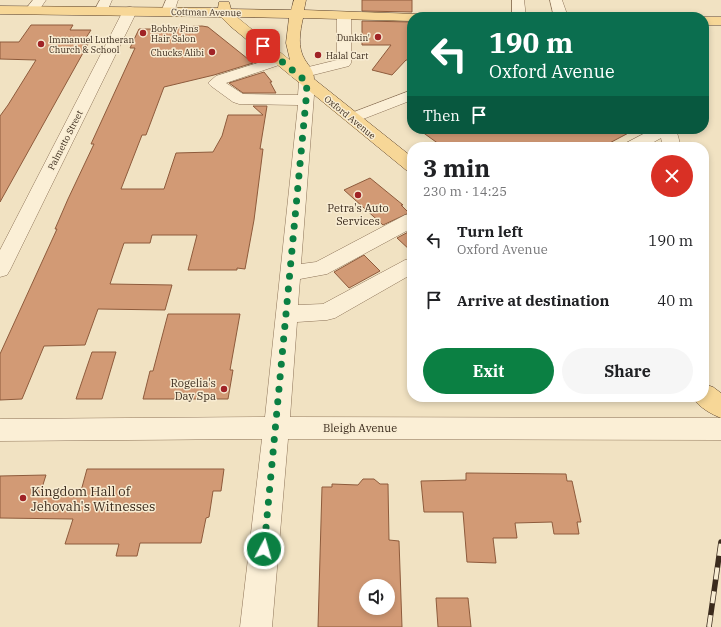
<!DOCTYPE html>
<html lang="en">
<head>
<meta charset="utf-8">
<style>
  body { margin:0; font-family:"IBM Plex Serif",serif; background:#f6f6f6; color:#202124; height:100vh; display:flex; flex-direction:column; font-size:15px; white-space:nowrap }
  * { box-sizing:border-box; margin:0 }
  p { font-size:13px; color:#757577 }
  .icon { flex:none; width:22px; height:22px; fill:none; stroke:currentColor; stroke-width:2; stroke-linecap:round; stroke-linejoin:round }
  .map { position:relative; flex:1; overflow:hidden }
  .details { position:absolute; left:407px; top:142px; width:302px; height:260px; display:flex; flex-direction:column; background:#fff; border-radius:16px; box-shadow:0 2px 6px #0003 }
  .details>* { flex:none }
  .top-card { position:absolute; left:407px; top:12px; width:302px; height:122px; border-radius:16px; box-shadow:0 2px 6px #0003; background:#0b6e4f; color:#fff; overflow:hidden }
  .tools { position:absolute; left:359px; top:579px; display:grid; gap:8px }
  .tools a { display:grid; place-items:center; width:36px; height:36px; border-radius:50%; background:#fff; box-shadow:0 2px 6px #0003; font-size:20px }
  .pin { position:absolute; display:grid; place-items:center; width:34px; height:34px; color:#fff; margin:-17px; border-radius:8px; box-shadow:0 2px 6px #0006 }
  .me { position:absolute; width:44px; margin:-22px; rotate:6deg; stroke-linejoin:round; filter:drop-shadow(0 0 3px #0008) }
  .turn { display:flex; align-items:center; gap:14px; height:84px; padding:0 16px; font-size:18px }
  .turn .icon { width:52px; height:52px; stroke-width:2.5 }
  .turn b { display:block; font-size:28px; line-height:34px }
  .then { display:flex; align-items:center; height:38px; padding:0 16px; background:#0003; gap:8px; font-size:15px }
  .round { display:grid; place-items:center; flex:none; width:42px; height:42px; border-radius:21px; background:#f6f6f6 }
  .summary { display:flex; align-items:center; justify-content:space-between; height:68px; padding:0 16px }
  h1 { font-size:24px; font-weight:800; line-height:30px }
  .button { display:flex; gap:8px; margin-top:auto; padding:8px 16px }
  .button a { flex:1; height:46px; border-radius:24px; background:#0b8043; color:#fff; font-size:16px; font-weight:800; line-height:46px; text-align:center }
  .button a+a { background:#f6f6f6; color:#202124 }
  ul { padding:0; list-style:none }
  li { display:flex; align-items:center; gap:12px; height:60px; padding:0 16px }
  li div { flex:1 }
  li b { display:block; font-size:15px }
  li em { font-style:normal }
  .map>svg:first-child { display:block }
</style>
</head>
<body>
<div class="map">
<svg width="721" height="627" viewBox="0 0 721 627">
  <rect width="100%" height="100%" fill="#f1e2c2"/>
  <path fill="#d29a75" stroke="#8e5b3c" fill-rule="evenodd" d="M362,0H412V12L362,11Z
    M362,21L412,22V60H406L392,75L372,70L391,45H362Z
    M31,25H73L70,30H91L82,44H88L0,202V116L8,105L36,60L0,59V42H19Z
    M202,26L208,27L253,63L214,75L164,87L146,135H142L121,189H164L176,153L213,152L222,136L228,115H263L253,106H267L260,149H263L254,220L245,269L237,268V270H188L197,235H152L150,243H124L110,284L172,285L165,310L98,309L85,345L44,346L22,399L0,400V354L57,229H55L68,199L94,144H91L135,48H130L139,29H177L178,27Z
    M264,72L272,82H270L276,93H243L229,83Z
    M418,129H636L602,147H443Z
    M370,178L403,205H401L409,213L383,225L344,190Z
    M412,230V252L397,238Z
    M364,255L380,271L349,288L334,272Z
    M168,314H240L230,370H233L228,399H143L150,371H153Z
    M92,352H116L102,399H76Z
    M87,469H224L221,491H213L209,517L206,518L201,543H140L137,556H116L119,544H65L73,519L0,518V476L46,475L41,491H81Z
    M466,473L566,474L567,481H572L581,522H577L579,534H554L552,522L515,523L517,538H493L496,563L467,562L463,512H424L421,481L466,480Z
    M363,479H374L380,484H388L389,540L399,541L402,627H318L322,487H332V484L358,485ZM366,586H388V608H366Z
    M436,598H468L471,627H438Z"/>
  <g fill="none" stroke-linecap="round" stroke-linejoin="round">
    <g stroke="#8d7358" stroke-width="1">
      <path id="minor" d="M33,0H46L37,13H27L25,10Z
        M100,0H112L106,14H96L94,11Z
        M166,0H178L173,15H163L161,12Z
        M512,0H524L526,17H512Z
        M550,0H562L568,17H554Z
        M130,7L135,8L137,11L10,270L7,275L0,277V250L123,11L125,8Z
        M344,12L349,13L351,16V63L349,66L297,79L292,77L289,74L292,71L337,60V16L339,13Z
        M280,56L285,57L287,60L285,63L226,83L243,94L298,95L299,82L302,79L307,77L312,79L315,82L301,264L316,262L405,215L412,214V228L327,274L300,279L298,305L323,304L405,260L412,258V274L335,318L327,320L297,322L290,417L721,418V440L288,439L272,627H240L262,439L0,441V419L265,417L298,105L239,104L233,102L211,86L208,83L216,76Z
        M412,90V100L358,121L352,123L346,121L344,118L346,115Z
        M653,129H676L681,147H663L661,138L645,147H623L626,143Z"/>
    </g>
    <g stroke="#5a412c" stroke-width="1">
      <path id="major" d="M294,0H306L304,10L417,14L419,17H412V21L303,18C300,32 297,47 305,60C309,66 314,71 314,79L412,157V171L406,170L230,26L221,17L0,14V6L218,8L219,2H229L231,9L291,10ZM237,17L289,18L286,43L290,60Z
        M704,17H721V25H704Z
        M704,384L713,387L721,393V418C711,414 698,407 693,397H704Z"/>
    </g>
    <use href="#minor" fill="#fbefd6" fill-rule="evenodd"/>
    <use href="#major" fill="#f7d797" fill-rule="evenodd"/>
    <g stroke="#3b2b1d" stroke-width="5.5">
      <path id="rail" d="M709,627L721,542"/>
    </g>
    <use href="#rail" stroke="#f8ecd2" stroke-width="4" stroke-dasharray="12" stroke-linecap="butt"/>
  </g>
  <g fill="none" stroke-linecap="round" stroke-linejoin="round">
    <path stroke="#0b8043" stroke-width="7" stroke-dasharray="0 12.6" d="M263,46L307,82L306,100L264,549"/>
  </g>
  <g fill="#a02326" stroke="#f8ecd2" stroke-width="1.5">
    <circle cx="143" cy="33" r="4"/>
    <circle cx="378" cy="37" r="4"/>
    <circle cx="41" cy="44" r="4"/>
    <circle cx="212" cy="52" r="4"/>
    <circle cx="318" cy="55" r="4"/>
    <circle cx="358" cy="195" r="4"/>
    <circle cx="224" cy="389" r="4"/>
    <circle cx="23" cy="498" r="4"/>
  </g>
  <g text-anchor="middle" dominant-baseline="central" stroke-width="3" stroke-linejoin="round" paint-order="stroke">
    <g font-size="9" fill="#3b2b1d" stroke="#f8ecd2">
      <text transform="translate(206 12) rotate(1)">Cottman Avenue</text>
      <text transform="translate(350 117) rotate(39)">Oxford Avenue</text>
      <text transform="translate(65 140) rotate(-63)">Palmetto Street</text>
    </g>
    <g font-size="9" fill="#3b2b1d" stroke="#f8ecd2" text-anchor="start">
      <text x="151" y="28">Bobby Pins<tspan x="151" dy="10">Hair Salon</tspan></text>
      <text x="370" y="37" text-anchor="end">Dunkin'</text>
      <text x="49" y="39">Immanuel Lutheran<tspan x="49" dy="10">Church &amp; School</tspan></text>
      <text x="204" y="52" text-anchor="end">Chucks Alibi</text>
      <text x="326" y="55">Halal Cart</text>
    </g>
    <g font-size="11" fill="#3b2b1d" stroke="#f8ecd2">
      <text x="358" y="208">Petra's Auto<tspan x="358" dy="13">Services</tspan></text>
      <text x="216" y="383" text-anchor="end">Rogelia's<tspan x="216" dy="13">Day Spa</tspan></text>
    </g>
    <g font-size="11" fill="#3b2b1d" stroke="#f8ecd2">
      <text x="360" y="428">Bleigh Avenue</text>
    </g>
    <g font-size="13" fill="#3b2b1d" stroke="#f8ecd2" text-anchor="start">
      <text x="31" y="491">Kingdom Hall of<tspan x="31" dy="15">Jehovah's Witnesses</tspan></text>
    </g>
  </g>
</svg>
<div class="tools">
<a><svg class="icon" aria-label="sound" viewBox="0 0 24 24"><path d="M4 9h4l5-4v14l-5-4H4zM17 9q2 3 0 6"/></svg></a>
</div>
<div class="pin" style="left:263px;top:46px;background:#d93025"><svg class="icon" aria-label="arrive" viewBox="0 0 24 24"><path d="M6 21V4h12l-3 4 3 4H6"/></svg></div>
<svg class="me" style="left:264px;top:549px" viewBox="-20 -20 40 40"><circle r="17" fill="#0b8043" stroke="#fff" stroke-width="3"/><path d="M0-11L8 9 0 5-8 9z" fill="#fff"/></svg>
<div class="top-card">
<div class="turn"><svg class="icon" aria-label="left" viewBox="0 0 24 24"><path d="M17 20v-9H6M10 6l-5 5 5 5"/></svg><div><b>190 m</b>Oxford Avenue</div></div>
<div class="then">Then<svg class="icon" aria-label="arrive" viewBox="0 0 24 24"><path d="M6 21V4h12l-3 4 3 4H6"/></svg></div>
</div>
<section class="details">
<div class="summary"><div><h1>3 min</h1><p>230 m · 14:25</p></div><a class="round" style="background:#d93025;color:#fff"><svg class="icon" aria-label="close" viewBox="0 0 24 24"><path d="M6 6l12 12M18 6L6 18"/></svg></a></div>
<ul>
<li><svg class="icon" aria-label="left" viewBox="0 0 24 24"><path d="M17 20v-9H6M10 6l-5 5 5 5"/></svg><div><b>Turn left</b><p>Oxford Avenue</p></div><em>190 m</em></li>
<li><svg class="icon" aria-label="arrive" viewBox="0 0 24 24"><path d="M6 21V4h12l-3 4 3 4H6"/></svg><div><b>Arrive at destination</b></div><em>40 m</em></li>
</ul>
<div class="button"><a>Exit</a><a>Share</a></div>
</section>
</div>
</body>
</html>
